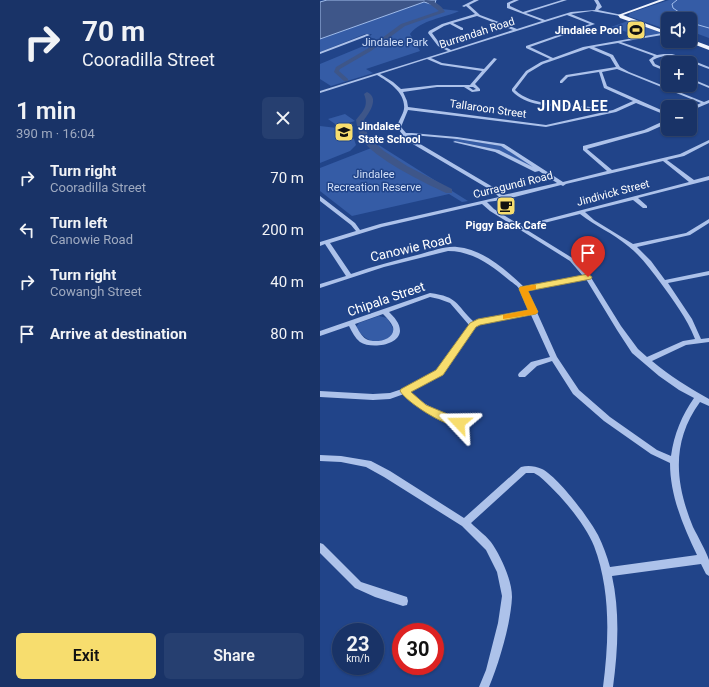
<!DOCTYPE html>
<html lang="en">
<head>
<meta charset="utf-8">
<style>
  body { margin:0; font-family:Roboto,sans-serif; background:#263f70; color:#f1f3f6; height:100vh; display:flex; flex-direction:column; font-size:15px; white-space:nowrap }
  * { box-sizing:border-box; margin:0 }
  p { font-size:13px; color:#9faac0 }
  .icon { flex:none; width:22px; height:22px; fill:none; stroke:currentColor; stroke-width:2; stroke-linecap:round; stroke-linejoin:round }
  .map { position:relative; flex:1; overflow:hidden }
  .drawer { display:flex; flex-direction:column; background:#193367; width:320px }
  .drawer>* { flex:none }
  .guide { background:#193367; color:#f1f3f6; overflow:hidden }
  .controls { position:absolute; left:341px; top:12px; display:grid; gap:8px }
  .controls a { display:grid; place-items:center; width:36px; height:36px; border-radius:6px; background:#193367; box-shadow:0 1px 3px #0004,0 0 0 1px #374e7b; font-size:20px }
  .speed { position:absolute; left:12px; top:623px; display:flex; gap:8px; font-size:20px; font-weight:700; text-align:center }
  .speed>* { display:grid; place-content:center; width:52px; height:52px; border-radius:50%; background:#193367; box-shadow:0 1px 3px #0004,0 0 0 1px #374e7b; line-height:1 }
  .speed small { font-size:10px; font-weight:400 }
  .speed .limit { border:6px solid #d22; background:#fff; color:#111 }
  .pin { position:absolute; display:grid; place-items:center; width:34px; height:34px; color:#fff; margin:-41px -17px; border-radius:50% 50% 50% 0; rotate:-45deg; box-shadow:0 0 4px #0007 }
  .pin .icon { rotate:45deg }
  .me { position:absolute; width:44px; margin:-22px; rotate:293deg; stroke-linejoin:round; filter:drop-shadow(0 0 3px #0008) }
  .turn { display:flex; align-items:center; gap:14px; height:84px; padding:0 16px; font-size:18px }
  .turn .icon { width:52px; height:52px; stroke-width:2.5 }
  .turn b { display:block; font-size:28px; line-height:34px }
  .round { display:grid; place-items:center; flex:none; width:42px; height:42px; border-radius:6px; background:#263f70 }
  .summary { display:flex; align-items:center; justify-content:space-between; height:68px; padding:0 16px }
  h1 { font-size:24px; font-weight:600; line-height:30px }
  .cta { display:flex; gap:8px; margin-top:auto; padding:8px 16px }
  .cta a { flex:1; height:46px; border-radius:6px; background:#f7dd6e; color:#111; font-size:16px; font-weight:600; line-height:46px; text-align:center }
  .cta a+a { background:#263f70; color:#f1f3f6 }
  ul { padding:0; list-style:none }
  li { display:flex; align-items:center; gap:12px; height:52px; padding:0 16px }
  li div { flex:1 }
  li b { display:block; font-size:15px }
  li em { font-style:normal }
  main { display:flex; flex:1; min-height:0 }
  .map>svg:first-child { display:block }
</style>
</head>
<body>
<main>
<section class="drawer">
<div class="guide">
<div class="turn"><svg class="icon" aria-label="right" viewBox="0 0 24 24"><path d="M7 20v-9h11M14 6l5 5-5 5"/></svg><div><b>70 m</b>Cooradilla Street</div></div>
</div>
<div class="summary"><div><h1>1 min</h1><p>390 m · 16:04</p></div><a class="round"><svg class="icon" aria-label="close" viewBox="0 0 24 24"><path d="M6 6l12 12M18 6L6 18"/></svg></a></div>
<ul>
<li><svg class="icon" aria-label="right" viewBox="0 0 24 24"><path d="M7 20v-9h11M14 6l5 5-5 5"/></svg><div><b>Turn right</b><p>Cooradilla Street</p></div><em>70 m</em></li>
<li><svg class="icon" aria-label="left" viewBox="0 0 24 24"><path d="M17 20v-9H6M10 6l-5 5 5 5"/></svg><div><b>Turn left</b><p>Canowie Road</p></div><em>200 m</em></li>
<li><svg class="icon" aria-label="right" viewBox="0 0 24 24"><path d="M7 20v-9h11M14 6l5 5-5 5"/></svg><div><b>Turn right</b><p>Cowangh Street</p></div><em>40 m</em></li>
<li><svg class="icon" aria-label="arrive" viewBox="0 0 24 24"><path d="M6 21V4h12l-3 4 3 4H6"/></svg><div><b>Arrive at destination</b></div><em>80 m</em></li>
</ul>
<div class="cta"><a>Exit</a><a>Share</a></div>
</section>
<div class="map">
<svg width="389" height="687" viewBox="0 0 389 687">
  <rect width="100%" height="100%" fill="#214489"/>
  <path fill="#355ca6" d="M349,0H389V38L370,31V19H348V30L308,16L310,13Z
    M116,1L115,3L122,9L139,11C122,19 102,19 90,34L100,51L46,69L53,73L11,86L0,79V64L58,40L49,37L52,34H45L0,52V39L104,2L109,3Z
    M308,21L342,33L341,34L323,37L291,27Z
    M25,114L35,121L18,126L8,119Z
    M0,126L17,128L34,139L36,145L30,151L0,163Z
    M136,139L182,146L222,172L178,150L132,140Z
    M59,145L65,149L148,201L142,202L129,194L32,216L0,191V168Z
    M59,316L67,318L73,328V333C62,349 45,342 36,327L39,323Z"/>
  <path fill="#3e5689" stroke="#a0bceb" d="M7,0H116L115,3L123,10L122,11L114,5L104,2L0,39V2Z"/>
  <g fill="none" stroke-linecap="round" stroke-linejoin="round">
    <path stroke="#a0bceb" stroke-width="1" d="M357,0L352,4L353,8L369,19
      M370,20L375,24L389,28"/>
    <path fill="#3e5689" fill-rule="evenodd" d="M104,0C112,0 121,4 125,12L85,26L51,51L20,69L19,71L28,79V81H24L14,72L16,67L47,49L81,24L119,11Z
      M47,92C60,98 49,113 44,120L48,137L64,151L87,166L132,189V193H126C103,182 54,159 41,138C38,132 37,126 36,120C43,111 49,106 44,94Z"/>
    <path fill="#adc2ea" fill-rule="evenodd" d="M154,0H159L149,5L160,15L197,29L222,21L187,8V3L194,0H199L190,4V6L203,12L242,0H247L206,13L225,20L251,12L275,10L277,5L274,0H278L282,7L278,10L302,15L300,16L272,11L251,14L275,24L210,47L233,58L263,47L348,32V34L301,42L337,55L344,54H352L369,59L389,67V69C372,64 351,49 333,60L335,64L348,70V72L333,66L329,60L334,56L298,43L274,47L293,55L300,67L309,72L384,102L389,100V103L370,111V108L381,103L297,69L282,72L287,86L348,113V116L316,103L296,112L226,127L88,110L81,127L86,133H92L137,137L184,144L243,182L287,171L263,150V146L324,130L346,120H348V123L328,132L267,149L292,170L360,154L389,140V143L364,156L347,160L374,180L389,176V180L318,198L327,206V208H323L313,200L265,212L274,220L313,244L366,233L389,219V223L370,235L317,247L331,261L345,280L389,271V275L348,283L372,319L381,339L389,338V342L366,345L332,361C350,376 369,388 389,399V406L380,402C351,442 355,483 373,527C378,537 386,551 389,560C389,565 389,571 389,576L386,574L381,564L292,576C300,612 298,650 293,687H283C289,640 291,591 274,546C265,523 238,492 219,476L214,473H206L151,523C158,530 168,537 173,545C182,559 192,581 192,597C191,623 179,663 169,687H159L166,670L178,623L182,596L177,572L166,550L142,526L64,477L46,467L21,462L0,461V455L21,456L51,461L70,471L144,518L201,467C208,465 215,466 222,469C238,477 269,518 278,535C283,545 287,556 290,567L377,555C363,526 350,495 350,463L331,454L284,421L253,394L232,361L217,366L205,377H199L198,375L199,373L211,362L230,357L211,315L160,324L155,327L123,375L90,392C104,406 123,413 142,421L143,423L142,425L139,426L136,425C117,418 98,410 84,394L70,399L53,400L0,397V391L53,394L70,393L82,389L117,371L149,325L130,303L119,299L110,297L69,312C74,317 80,323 80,331C79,346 50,349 40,342C35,338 32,332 29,326L0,336V331L110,293C139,297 135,304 154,322L158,320L209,310C207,304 204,296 200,290C198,286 193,283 189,280C171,265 152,251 128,251L64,267L0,288V284L26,276L5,244L0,246V242L36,231L31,225L0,201V196L35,223L40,230L60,224L179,197L174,192L86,140L84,136H81L82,134L77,127C78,121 83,115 84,109C86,93 69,82 57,75L0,93V91L128,51L118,46L108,33L109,31L122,24L155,14L146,6L144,7L142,6ZM247,15L270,24L206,46V48L230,59L221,62L206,71L192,89V91C206,106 230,106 250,107C257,108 265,109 272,109V107H270C247,104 212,107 195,90L208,73L223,64L269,48L290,57L296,67L246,75L240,81V83H242L248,77L279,72L284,88L313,101L293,110L226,125L88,107L87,101L83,92L117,87H144L152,92L160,91V89L155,84L177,59L174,58L164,69L122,63L111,58ZM157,16L193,30L131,50L120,44L112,33L124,26L130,24L141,30H143V28L133,23ZM107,59L121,65L162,71L150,85H117L81,89L73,82L60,74ZM149,87H153L156,89L153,90ZM92,135L137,139L181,146L213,167L179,150L135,141L133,142L175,152L215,172L219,171L237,183L183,195L178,190L90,138L88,136ZM343,161L369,182L216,222L203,227L174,209L167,202L183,200L241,185L243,186L246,184ZM162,204L170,211L250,261L263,276L204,287C186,270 163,249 137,247C125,246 113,251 101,254C78,260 54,266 31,274L10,243L62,227ZM260,214C275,226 293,233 308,246C321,256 331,270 340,282C353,300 367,318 375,339L363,341L327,357L318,349L301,326L270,276L254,259L207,230L220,224ZM266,279L297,330L312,353L339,376L359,390L374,398C362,415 354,434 351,456L337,450L290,417L259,390L237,357L207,290ZM63,314C67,318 71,322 73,327C76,340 55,344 46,339C41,336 38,329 35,324Z
      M47,34L50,35L0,54V52Z
      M370,78L389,86V88L370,80Z
      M0,543L3,544L41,582L87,597L88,601L87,605L83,606L55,597L35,588L0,553Z"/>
    <path fill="#f1f5fe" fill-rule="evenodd" d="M339,0H345L303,15L348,32V35L300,18L298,15Z
      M370,39L389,46V50L368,42Z"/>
  </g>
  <path fill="#f7dd6e" stroke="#a19048" d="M268,274L272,277L271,279L208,291L218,312L216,314L160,325L156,327L123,375L91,392L106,405L142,420L144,423L142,426C130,430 87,403 80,391L81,389L116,370L150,323L158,319L208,310L199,289L200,287Z"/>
  <path fill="#f59e0b" d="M213,285H216V289L208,291L218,312L216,314L183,319V315L208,310L199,289L200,287Z"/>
  <defs>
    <g id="stadium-square" transform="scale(1)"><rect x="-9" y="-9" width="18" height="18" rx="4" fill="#f7dd6e" stroke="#214489"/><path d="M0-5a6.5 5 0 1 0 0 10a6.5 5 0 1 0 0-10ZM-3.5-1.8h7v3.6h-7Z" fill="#111"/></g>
    <g id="school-square" transform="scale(1)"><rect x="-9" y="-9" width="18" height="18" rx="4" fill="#f7dd6e" stroke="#214489"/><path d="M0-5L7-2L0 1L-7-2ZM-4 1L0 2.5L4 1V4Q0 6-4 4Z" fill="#111"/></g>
    <g id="cafe-square" transform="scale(1)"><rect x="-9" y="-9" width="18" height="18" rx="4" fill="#f7dd6e" stroke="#214489"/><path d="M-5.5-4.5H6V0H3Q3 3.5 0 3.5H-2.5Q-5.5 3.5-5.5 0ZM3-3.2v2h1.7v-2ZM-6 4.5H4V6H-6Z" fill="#111"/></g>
  </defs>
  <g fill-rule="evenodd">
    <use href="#stadium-square" x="316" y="30"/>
    <use href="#school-square" x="24" y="132"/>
    <use href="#cafe-square" x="186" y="206"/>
  </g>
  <g text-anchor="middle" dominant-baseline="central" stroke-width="3" stroke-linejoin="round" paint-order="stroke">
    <g font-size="11" font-weight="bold" fill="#fff" stroke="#214489" text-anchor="end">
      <text x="302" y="30">Jindalee Pool</text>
      <text x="38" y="126" text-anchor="start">Jindalee<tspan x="38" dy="13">State School</tspan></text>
      <text x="186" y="225" text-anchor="middle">Piggy Back Cafe</text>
    </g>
    <g font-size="11" fill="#fff" stroke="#214489">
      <text transform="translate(157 33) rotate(-18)">Burrendah Road</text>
      <text transform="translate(168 109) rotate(8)">Tallaroon Street</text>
      <text transform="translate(193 185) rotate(-14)">Curragundi Road</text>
      <text transform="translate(293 193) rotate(-15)">Jindivick Street</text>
    </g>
    <g font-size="11" fill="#d1dff8" stroke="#214489">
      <text x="75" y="42">Jindalee Park</text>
      <text x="54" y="174">Jindalee<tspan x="54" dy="13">Recreation Reserve</tspan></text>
    </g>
    <g font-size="13" fill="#fff" stroke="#214489">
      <text transform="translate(91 248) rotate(-13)">Canowie Road</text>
      <text transform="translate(66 299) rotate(-19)">Chipala Street</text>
    </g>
    <g font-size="14" font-weight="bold" letter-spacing="1" fill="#fff" stroke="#214489">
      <text x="253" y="106">JINDALEE</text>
    </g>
  </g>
</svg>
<div class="controls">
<a><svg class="icon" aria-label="sound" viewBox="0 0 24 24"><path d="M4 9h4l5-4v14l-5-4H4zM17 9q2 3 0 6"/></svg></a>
<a>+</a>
<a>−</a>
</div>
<div class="speed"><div>23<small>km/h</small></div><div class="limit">30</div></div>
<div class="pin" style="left:268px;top:277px;background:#d93025"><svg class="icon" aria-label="arrive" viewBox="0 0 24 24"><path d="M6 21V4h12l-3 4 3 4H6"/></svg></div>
<svg class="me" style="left:139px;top:423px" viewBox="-20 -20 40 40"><path d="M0-17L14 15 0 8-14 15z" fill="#f7dd6e" stroke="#fff" stroke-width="4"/></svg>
</div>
</main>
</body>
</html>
